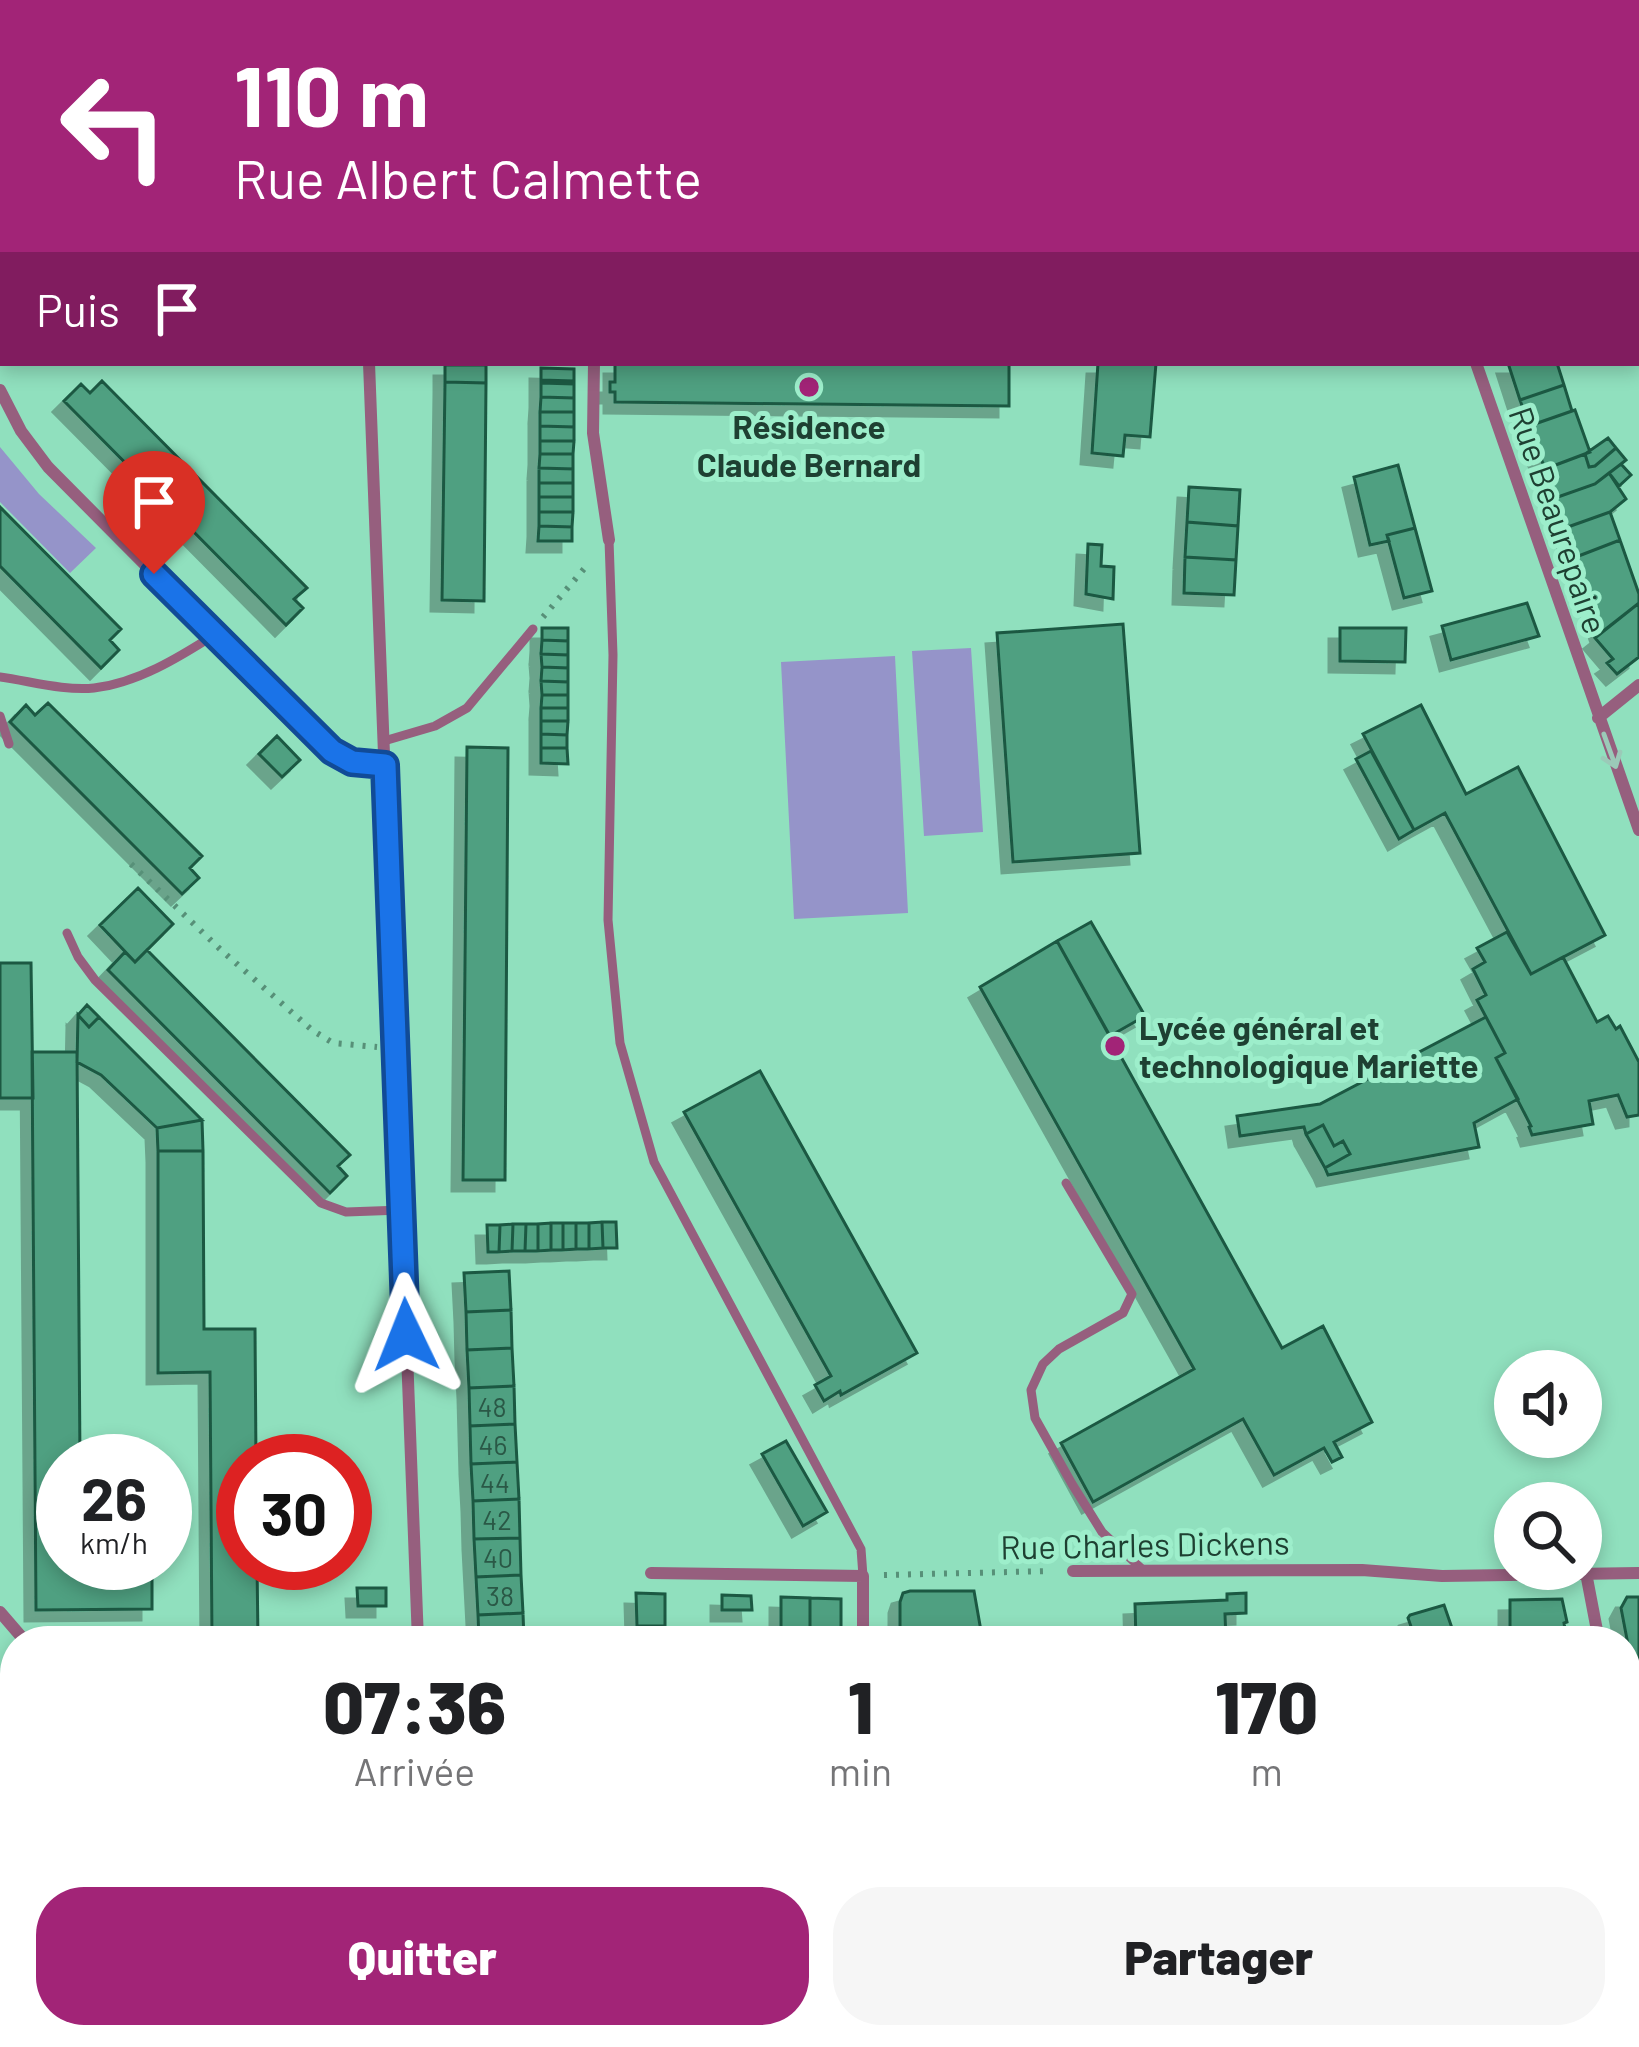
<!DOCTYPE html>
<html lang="fr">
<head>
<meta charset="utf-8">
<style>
  body { margin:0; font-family:Barlow,sans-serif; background:#f6f6f6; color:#202124; height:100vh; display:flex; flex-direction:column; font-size:45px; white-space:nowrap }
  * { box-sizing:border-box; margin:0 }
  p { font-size:39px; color:#757577 }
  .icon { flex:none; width:66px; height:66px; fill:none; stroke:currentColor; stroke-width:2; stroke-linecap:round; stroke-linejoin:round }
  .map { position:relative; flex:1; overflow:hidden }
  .drawer { position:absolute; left:0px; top:1626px; width:1641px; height:423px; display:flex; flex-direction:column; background:#fff; border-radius:48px 48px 0 0; box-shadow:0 6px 18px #0003 }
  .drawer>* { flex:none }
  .banner { position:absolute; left:0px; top:0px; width:1641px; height:366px; box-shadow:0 6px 18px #0003; background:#a22477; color:#fff; overflow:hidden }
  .tools { position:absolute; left:1494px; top:1350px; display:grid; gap:24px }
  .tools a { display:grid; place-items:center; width:108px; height:108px; border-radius:50%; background:#fff; box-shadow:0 6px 18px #0003; font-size:60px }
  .speed { position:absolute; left:36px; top:1434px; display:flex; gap:24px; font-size:60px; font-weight:700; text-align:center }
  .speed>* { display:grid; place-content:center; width:156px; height:156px; border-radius:50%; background:#fff; box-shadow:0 6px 18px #0003; line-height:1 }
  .speed small { font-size:30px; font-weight:400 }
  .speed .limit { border:18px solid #d22; background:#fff; color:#111 }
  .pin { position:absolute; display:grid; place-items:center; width:102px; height:102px; color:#fff; margin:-123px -51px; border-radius:50% 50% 50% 0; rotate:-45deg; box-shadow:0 0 12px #0007 }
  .pin .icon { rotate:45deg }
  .me { position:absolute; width:132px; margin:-66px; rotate:358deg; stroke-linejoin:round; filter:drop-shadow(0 0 9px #0008) }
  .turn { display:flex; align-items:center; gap:42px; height:252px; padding:0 36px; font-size:54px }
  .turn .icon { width:156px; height:156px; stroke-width:2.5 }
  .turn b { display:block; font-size:84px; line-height:102px }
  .then { display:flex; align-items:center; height:114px; padding:0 36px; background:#0003; gap:24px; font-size:45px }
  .eta { display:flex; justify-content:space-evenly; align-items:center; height:204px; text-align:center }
  .eta b { font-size:72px; font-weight:800; line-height:84px }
  .primary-button { display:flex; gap:24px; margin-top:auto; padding:24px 36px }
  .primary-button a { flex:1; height:138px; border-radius:48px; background:#a22477; color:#fff; font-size:48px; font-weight:800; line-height:138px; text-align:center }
  .primary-button a+a { background:#f6f6f6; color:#202124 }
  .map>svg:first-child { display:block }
</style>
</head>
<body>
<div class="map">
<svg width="1639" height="2047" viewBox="0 0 1639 2047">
  <defs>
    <filter id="shadow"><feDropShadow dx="-11" dy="11" stdDeviation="0" flood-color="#0004"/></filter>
  </defs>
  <rect width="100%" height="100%" fill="#90e0be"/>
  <path fill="#9594c9" d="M0,447L39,494L96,548L70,573L0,502Z
    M971,648L983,832L924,836L912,651Z
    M895,656L908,913L794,919L781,662Z"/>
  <path fill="#50a081" stroke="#1a5943" stroke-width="3" filter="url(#shadow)" d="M615,363H1009V406L615,402V392H610V382H615Z
    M1098,363H1156L1150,437L1125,435L1123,456L1092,453Z
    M1508,363H1557L1564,385L1520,400Z
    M445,365H486V383L445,382Z
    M541,368L574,369V381L541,380Z
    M102,381L307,588L294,599L303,608L286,625L64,401L81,384L90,393Z
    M445,382L486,383L484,601L442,600Z
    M541,383L574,384V398L541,397Z
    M1564,385L1572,411L1529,426L1520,400Z
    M541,397L574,398V412H540Z
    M1575,410L1590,452L1545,469L1529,426Z
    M540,412H574V427L540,426Z
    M540,426L574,427V441H540Z
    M1608,438L1616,448L1595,466L1589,467L1585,454Z
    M540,441H574L573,454H540Z
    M1616,448L1626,460L1621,464L1595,484L1555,498L1545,469L1585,454L1589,467L1595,466Z
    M540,454H573V469L539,468Z
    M1621,464L1631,475L1619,486L1609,473Z
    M1398,465L1415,528L1387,535L1389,541L1370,545L1354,477Z
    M539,468L573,469V483H539Z
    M1609,473L1626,499L1610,512L1565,528L1555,498L1595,484Z
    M539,483H573V497H539Z
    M1189,487L1240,490L1238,526L1187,522Z
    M539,497H573V512H539Z
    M0,507L121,629L110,640L119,650L101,668L0,566Z
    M539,512H573L572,527L539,526Z
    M1610,512L1620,540L1576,557L1565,528Z
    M1187,522L1238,526L1236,560L1185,557Z
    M539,526L572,527V541H538Z
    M1415,528L1432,591L1404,598L1387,535Z
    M1620,540L1639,594V603L1602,632L1576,557Z
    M1088,544L1102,545L1101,566L1114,567L1113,599L1086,594Z
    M1185,557L1236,560L1234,595L1184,593Z
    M1527,603L1539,636L1451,660L1442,626Z
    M1639,603V657L1617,674L1607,663L1613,659L1595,638Z
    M1123,624L1140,853L1013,862L997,633Z
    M542,628H568V641L542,640Z
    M1340,628H1406L1405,662L1340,661Z
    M542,640L568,641V655L541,654Z
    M541,654L568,655V668L542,667Z
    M542,667L568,668V682L541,681Z
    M541,681L568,682V695H542Z
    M542,695H568V708H541Z
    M48,703L202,856L190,868L199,878L182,894L10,722L26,705L35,715Z
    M1421,705L1466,794L1518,767L1605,935L1531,974L1445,813L1414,830L1363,734Z
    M541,708H568V721H541Z
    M541,721H568L567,735L541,734Z
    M541,734L567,735V748H541Z
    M277,736L300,760L282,777L259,754Z
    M467,747L508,748L505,1180H463Z
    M541,748H567L568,764L541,763Z
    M1371,751L1414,830L1399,839L1356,759Z
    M138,888L173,924L135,962L100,925Z
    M1091,922L1145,1016L1110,1036L1057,941Z
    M1507,932L1531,974L1563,957L1597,1022L1608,1016L1616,1029L1620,1026L1639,1062V1115L1627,1117L1618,1095L1589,1101L1593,1124L1532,1135L1529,1127L1531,1126L1496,1058L1505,1053L1477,1000L1486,995L1473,969L1485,962L1477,948Z
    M1057,941L1282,1348L1323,1326L1372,1422L1334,1442L1342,1457L1332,1462L1324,1448L1274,1475L1243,1419L1093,1502L1061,1443L1194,1369L980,987Z
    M147,950L350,1155L338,1166L347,1176L330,1193L108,970L125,952L135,962Z
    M0,963H31L33,1098H0Z
    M87,1005L99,1017L89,1027L78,1015Z
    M78,1015L89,1027L99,1017L202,1120L157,1128L101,1075L77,1062Z
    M1486,1017L1505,1053L1496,1058L1518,1099L1474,1123L1479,1147L1328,1175L1325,1168L1350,1154L1343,1141L1334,1146L1323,1125L1306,1134L1304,1127L1240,1136L1237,1116L1320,1104Z
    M32,1052H77L80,1461H63V1563H81V1572H152V1609L36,1610Z
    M760,1071L917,1353L841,1395L840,1391L824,1401L815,1385L831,1376L684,1112Z
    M202,1120L203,1151H158L157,1128Z
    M1323,1125L1334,1146L1343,1141L1350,1154L1325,1168L1306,1134Z
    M158,1151H203L204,1329H255L256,1461H243V1563H257L258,1641H212L210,1372L158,1373Z
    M602,1222H616L617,1248H603Z
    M602,1222L603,1248L589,1249V1223Z
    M551,1223H563V1250H551Z
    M551,1223V1250L538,1251V1224Z
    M563,1223H576V1249L563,1250Z
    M576,1223H589V1249H576Z
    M513,1224H526L525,1251H512Z
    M513,1224L512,1251L499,1252L500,1225Z
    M526,1224H538V1251H525Z
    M487,1225H500L499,1252H488Z
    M509,1271L511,1310L466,1312L464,1273Z
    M511,1310L512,1348L467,1350L466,1312Z
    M512,1348L514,1386L469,1388L467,1350Z
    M514,1386L515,1424L470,1426L469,1388Z
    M515,1424L517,1462L471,1464L470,1426Z
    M786,1441L827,1512L803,1526L762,1454Z
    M517,1462L519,1499L473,1501L471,1464Z
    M519,1499L520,1538L474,1539L473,1501Z
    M520,1538L521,1575L476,1577L474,1539Z
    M521,1575L523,1613L478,1615L476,1577Z
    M357,1588H386V1606H358Z
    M910,1591H974L981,1631H949V1641H900V1602L903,1593Z
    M636,1593L665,1594V1626H637Z
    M1246,1593V1613L1225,1614L1226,1641H1136L1135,1604L1227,1600V1594Z
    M722,1595L751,1596L752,1610H722Z
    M781,1597L810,1598V1641H781Z
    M1627,1597H1639V1675L1634,1676L1621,1608Z
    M810,1598L841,1599V1641H810Z
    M1562,1599L1567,1622L1564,1623L1567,1641H1510V1600Z
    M1444,1605L1452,1628L1444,1631L1447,1641H1416L1408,1618L1410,1615Z
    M523,1613L524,1641H479L478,1615Z
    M0,1719H15V1770H12V1781H0Z
    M1634,1932L1639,1962L1626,1964V1933Z
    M4,1946L15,1953V1996L12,2000L0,1992V1953Z
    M1639,1962V1993L1626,1995V1964Z
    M1639,1993V2035L1603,2042L1601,2034H1626V1995Z
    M20,2034H31L50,2047H11Z
    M260,2034H301L306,2037L300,2047H258L253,2044Z
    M560,2034H593L596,2047H551L548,2037Z
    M799,2034H839V2047H799Z
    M893,2034H947V2047H893Z
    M1639,2035V2047H1604L1603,2042Z"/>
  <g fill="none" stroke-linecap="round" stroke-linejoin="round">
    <path stroke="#579078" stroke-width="6" stroke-dasharray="3 9" stroke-linecap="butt" d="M543,617L589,563
      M131,864L221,950L312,1030L333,1043L377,1047
      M884,1575L1051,1571"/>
    <path stroke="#965f7e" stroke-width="9" d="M16,0L19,3
      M609,540L613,655L608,920L620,1043L654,1162L861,1549L863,1576
      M0,677C30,681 64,691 94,688C137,683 178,658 214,635
      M0,716L9,744
      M384,741L435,726L467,708L533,629
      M67,933L78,957L95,980L321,1203L346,1212L402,1210
      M1066,1183L1132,1294L1123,1313L1059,1349L1043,1364L1031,1390L1035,1418L1072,1484L1102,1532L1143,1570"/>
    <path stroke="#965f7e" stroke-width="12" d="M354,0V3
      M586,0V3
      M1345,0L1346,3
      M114,3L115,0
      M0,235L3,227
      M369,363L418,1641
      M594,363L593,433L609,540
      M1476,363L1639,830
      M0,390L21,431L48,467L318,739C340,759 356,765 385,765
      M1598,718L1639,685
      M1073,1571L1362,1570L1442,1576L1639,1573
      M651,1573L863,1576V1641
      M1586,1573L1599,1641
      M0,1612L25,1641
      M1626,1778L1639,1845
      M0,1806H15
      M0,1901L15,1912
      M194,2034L213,2047
      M484,2034L488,2047
      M864,2034V2047"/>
  </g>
  <defs><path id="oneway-shaft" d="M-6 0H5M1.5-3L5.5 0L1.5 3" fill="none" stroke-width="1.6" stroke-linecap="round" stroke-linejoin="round" transform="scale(3)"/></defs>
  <use stroke="#9bcab8" href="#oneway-shaft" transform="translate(1610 751) rotate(70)"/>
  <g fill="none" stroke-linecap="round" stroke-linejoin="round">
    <g stroke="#114b97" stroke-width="30">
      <path id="route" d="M154,574L332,751L352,762L385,765L406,1335"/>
    </g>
    <use href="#route" stroke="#1a73e8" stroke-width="21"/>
  </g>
  <g fill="#a22477" stroke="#9deecb" stroke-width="4.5">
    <circle cx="809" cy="387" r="12"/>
    <circle cx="1115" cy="1046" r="12"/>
  </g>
  <g text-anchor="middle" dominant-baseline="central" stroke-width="10" stroke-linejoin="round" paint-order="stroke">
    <g font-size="27" fill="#2a5846">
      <text x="492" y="1406">48</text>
      <text x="493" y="1444">46</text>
      <text x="495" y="1482">44</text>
      <text x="497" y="1519">42</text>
      <text x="498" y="1557">40</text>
      <text x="500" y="1595">38</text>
    </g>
    <g font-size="33" font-weight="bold" fill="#1e4032" stroke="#9deecb">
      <text x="809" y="426">Résidence<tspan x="809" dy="38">Claude Bernard</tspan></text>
      <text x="1139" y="1027" text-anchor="start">Lycée général et<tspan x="1139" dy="38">technologique Mariette</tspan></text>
    </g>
    <g font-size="33" fill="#1e4032" stroke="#9deecb">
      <text transform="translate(1559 520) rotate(71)">Rue Beaurepaire</text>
      <text transform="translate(1145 1544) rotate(-1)">Rue Charles Dickens</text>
    </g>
  </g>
</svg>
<div class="tools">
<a><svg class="icon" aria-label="sound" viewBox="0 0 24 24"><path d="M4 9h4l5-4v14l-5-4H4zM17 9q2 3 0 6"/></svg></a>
<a><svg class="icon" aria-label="search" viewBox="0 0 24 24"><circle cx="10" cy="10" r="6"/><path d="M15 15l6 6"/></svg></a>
</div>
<div class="speed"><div>26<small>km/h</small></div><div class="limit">30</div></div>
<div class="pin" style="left:154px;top:574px;background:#d93025"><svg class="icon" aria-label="arrive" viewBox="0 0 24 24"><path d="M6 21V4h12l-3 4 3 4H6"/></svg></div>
<svg class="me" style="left:406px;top:1335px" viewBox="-20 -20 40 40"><path d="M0-17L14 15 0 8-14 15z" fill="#1a73e8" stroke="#fff" stroke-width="4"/></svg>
<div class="banner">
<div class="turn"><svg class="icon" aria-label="left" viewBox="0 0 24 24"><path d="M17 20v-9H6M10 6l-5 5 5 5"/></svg><div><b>110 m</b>Rue Albert Calmette</div></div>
<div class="then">Puis<svg class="icon" aria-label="arrive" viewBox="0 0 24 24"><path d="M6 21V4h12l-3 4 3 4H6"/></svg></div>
</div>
<section class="drawer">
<div class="eta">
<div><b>07:36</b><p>Arrivée</p></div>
<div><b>1</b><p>min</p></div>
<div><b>170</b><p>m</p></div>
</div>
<div class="primary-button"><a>Quitter</a><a>Partager</a></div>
</section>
</div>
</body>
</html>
